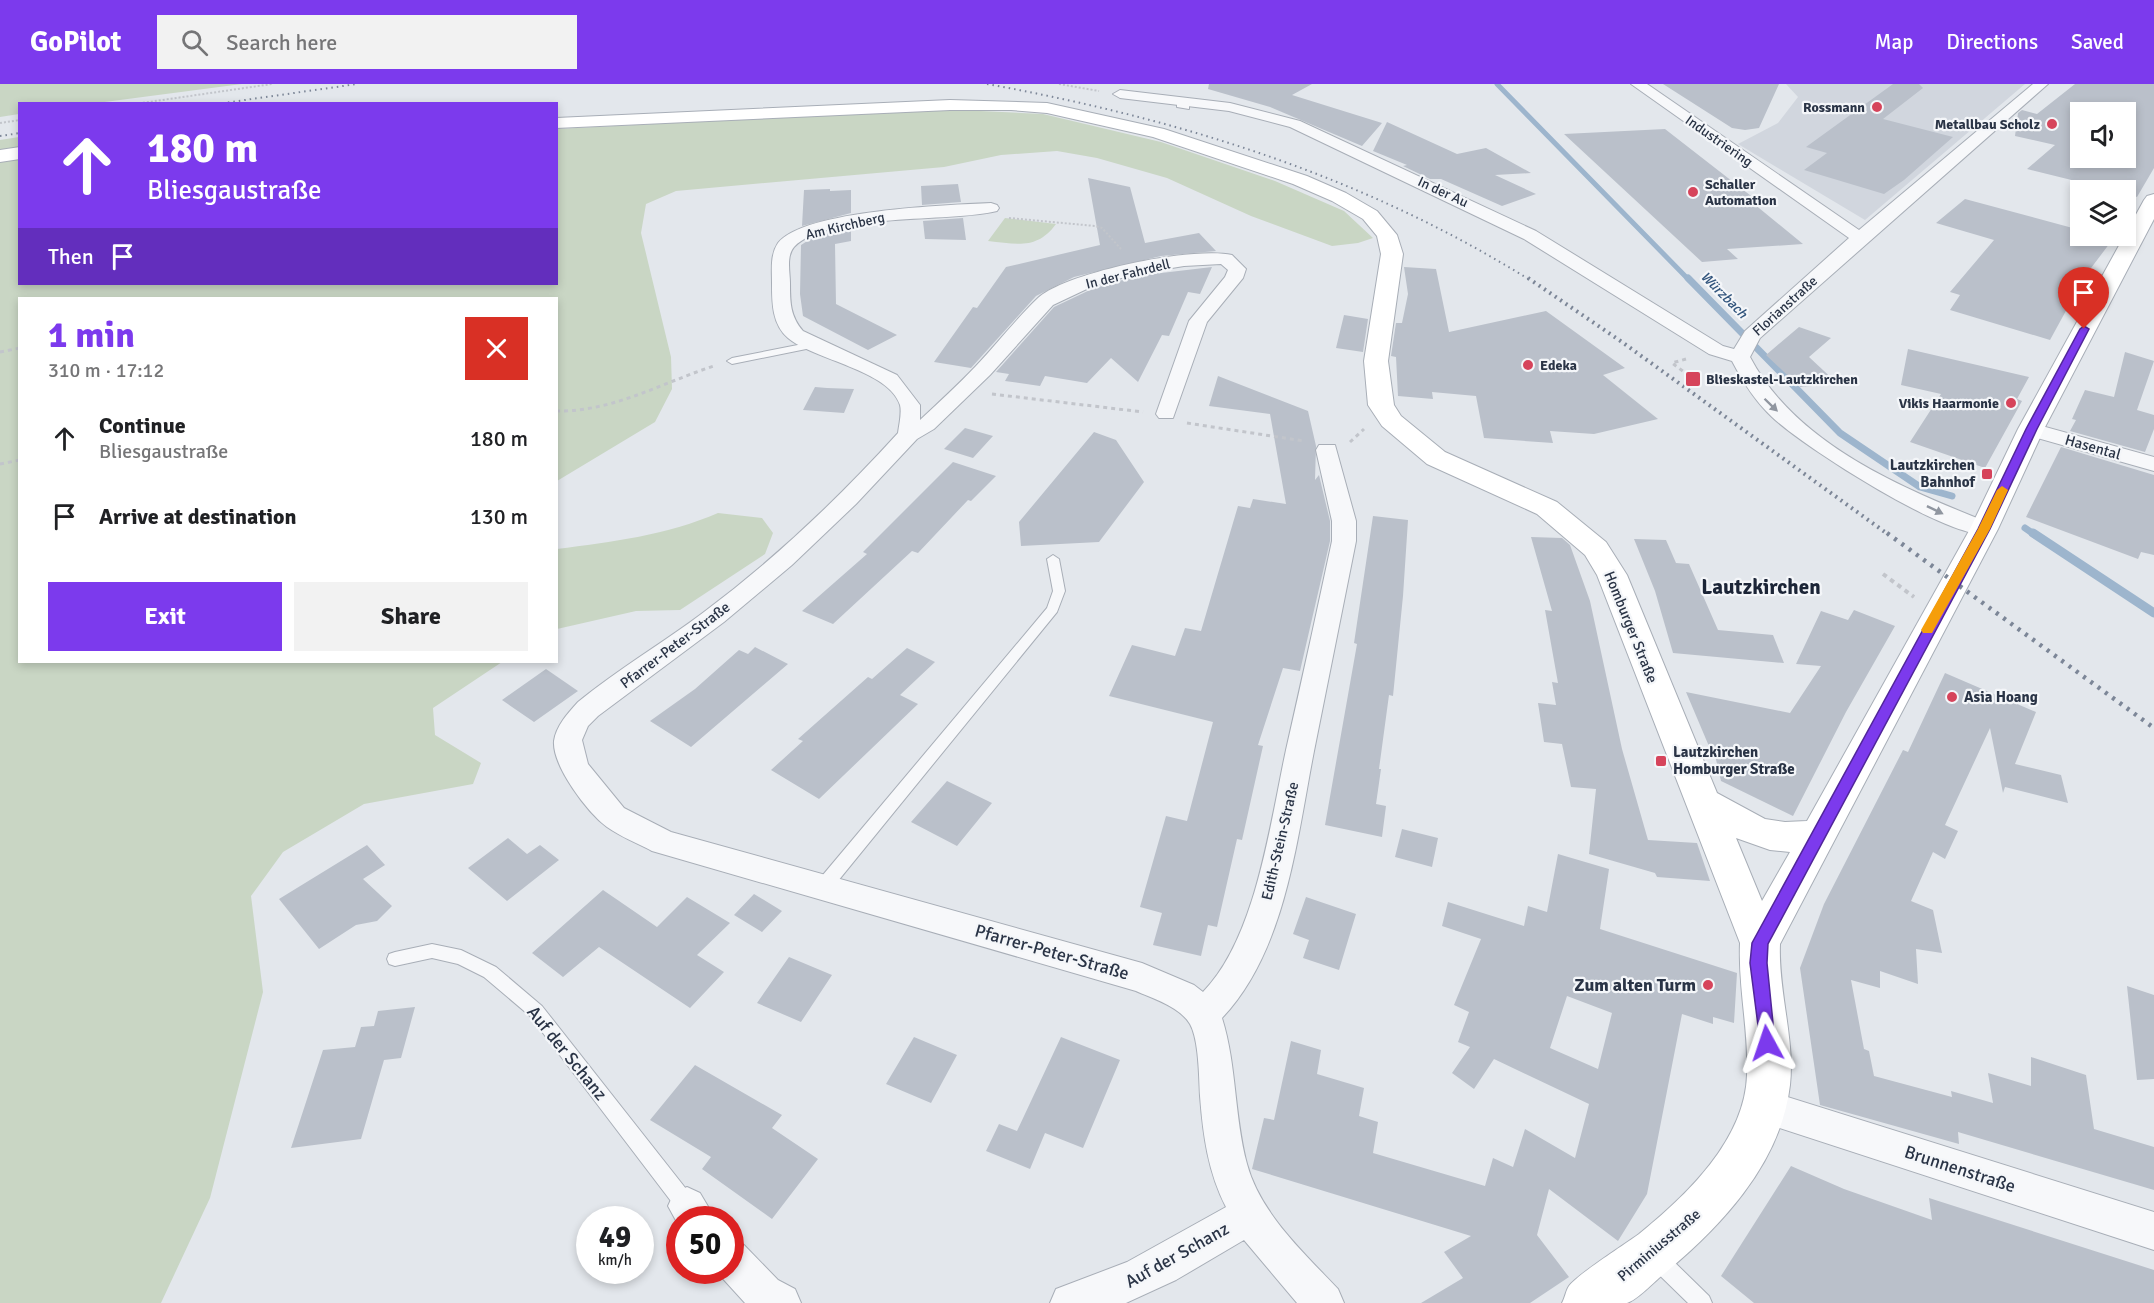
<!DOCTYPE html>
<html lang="en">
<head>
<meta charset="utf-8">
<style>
  body { margin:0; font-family:Signika,sans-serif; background:#f2f2f2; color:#202124; height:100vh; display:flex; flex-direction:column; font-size:22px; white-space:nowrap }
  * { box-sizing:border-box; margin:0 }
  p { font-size:20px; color:#757577 }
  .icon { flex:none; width:33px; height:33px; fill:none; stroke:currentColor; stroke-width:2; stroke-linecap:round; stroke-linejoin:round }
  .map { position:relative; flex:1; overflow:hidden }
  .details { position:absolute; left:18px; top:213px; width:540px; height:366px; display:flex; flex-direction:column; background:#fff; border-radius:0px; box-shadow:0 3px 9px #0003 }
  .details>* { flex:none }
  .banner { position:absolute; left:18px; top:18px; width:540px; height:183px; border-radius:0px; box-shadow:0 3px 9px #0003; background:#7c3aed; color:#fff; overflow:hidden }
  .controls { position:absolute; left:2070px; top:18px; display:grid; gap:12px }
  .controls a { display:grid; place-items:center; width:66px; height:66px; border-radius:0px; background:#fff; box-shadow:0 3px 9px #0003; font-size:30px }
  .speed { position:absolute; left:576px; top:1122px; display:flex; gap:12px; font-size:30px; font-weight:700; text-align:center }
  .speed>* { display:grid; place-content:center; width:78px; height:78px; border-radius:50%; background:#fff; box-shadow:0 3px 9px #0003; line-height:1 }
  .speed small { font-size:15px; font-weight:400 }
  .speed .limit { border:9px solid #d22; background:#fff; color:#111 }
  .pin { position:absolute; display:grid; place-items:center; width:51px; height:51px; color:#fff; margin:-62px -26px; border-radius:50% 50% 50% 0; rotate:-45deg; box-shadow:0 0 6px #0007 }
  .pin .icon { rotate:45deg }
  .me { position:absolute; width:66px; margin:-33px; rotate:355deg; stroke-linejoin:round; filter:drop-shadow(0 0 4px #0008) }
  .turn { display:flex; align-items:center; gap:21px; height:126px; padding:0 30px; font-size:27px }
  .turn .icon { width:78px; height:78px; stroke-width:2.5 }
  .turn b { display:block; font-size:42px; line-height:51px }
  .then { display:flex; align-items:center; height:57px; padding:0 30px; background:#0003; gap:12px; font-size:22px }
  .round { display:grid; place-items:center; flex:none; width:63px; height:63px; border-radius:0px; background:#f2f2f2 }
  .head { display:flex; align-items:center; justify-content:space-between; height:102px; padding:0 30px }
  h1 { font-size:36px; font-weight:700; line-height:45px; color:#7c3aed }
  .primary-button { display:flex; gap:12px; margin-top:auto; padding:12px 30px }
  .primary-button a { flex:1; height:69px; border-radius:0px; background:#7c3aed; color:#fff; font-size:24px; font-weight:700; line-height:69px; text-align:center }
  .primary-button a+a { background:#f2f2f2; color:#202124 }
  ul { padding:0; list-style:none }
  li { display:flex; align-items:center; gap:18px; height:78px; padding:0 30px }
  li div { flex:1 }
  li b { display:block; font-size:22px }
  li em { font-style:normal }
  header { display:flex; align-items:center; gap:36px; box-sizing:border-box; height:84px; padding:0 30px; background:#7c3aed; color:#fff }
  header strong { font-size:28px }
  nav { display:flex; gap:33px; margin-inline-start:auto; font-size:21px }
  .search { width:420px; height:54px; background:#f2f2f2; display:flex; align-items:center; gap:15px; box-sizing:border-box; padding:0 21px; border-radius:0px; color:#757577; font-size:22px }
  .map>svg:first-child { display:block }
</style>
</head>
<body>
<header>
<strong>GoPilot</strong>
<div class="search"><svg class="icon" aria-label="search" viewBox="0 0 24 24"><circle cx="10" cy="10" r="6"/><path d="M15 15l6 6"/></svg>Search here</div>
<nav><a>Map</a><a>Directions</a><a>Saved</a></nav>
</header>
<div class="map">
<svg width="2154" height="1219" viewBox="0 0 2154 1219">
  <rect width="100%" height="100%" fill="#e3e7ec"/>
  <path fill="#d1d6de" d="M1786,0H2025L1865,136L1738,60L1778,39L1798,13Z"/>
  <path fill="#c9d6c4" d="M0,0H242L97,19L20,20L19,30L0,33Z
    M938,25L1043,30L1161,58L1275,97L1344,127L1373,154L1358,159L1332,162L1251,132L1167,94L1097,74L1057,67L1001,71L944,83L676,107L646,120L641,149L671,273L672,305L655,338L557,397L556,214H20V578H502L433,624L435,651L481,679L473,700L364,720L283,768L251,812L263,908L210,1114L161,1219H0V56L19,53L20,200H556L557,45Z
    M1005,134L1056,140C1037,166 1017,160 988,157Z
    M718,429L762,434L773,449L765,470L680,526L636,527L557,545V465C612,458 667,451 718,429Z"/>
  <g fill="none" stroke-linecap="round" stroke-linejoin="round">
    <path stroke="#9db5cd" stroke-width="5" d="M1497,0L1689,196"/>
    <path stroke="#9db5cd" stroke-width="7" d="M1688,194L1840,349L1920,403L1952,412
      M2025,444L2035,451"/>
    <path stroke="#9db5cd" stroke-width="9" d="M2033,449L2154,529"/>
  </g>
  <path fill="#bac0ca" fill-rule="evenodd" d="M1209,0H1312L1292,11L1382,39L1362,62L1270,23L1208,5Z
    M1663,0H1779L1759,44L1745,46L1732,44Z
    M1893,0H1919L1923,4L1883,35L1953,53L1904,96L1884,110L1804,86L1827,69L1806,63Z
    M2075,0H2154V84L2137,113L2126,110V106H2112L2027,85L2055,61L2015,52L2018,29L2022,26L2037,30ZM2080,28H2126V74H2080Z
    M1387,38L1457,70L1486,64L1531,89L1495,91L1536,110L1502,122L1441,95H1430L1403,82L1407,81L1373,67Z
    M1665,45L1755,115H1748L1803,160L1727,165L1738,175L1702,178L1564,50Z
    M1088,94L1130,103L1145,159L1199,149L1216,167L1161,172L1074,193L1036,212L971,284L934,278L973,223L977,224L1006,183L1100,161Z
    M958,100L961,118L922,121L921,102Z
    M830,105V107L851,106V129L802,142L804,106Z
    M1965,115L2080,146V152L2113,155L2085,192L2050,256L1950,226L1960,211L1950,208L1994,156L1936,139Z
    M963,134L966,156L925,155L923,137Z
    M851,143V157L835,160L836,220L897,251L868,266L803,232L800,210L801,161L812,154Z
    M1212,183L1200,210L1188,208L1169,252L1162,251L1138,298L1111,274L1087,299L1045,292L1040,302L1005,297L1009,290L996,288L1054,223L1092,205L1136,192Z
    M1404,183L1436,185L1449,248L1546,227L1625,284L1603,291L1658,335L1594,350L1550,347L1553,359L1484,354L1476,312L1432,308L1433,315L1398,312L1396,273L1391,272L1396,239H1402L1408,210Z
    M1344,231L1368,235L1363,268L1336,264Z
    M1799,243L1831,254L1809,273L1838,300L1800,303L1766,271Z
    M1908,265L2029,293L2017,315L2022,317L1985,384L1910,358L1941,310L1901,301Z
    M2125,268L2154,277L2137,326L2154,331V345L2145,368L2070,347L2076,336L2072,335L2085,306L2114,313Z
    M1218,292L1308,327L1316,362L1315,396L1319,391L1330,437V457L1300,587L1283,584L1258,661L1263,662L1242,756L1237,755L1217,843L1208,841L1201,872L1153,861L1162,829L1140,823L1166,732L1187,737L1213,638L1109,612L1132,561L1175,572L1185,544L1201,547L1238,422L1250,424L1253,415L1286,420L1270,330L1209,322Z
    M815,303L827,304L854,305L844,329L803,326Z
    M965,344L993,352L973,374L944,365Z
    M1094,348L1116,356L1144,398L1099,458L1021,462L1019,438Z
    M2061,363L2154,391V471L2141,468L2138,475L2026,433Z
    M953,378L996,392L971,417L968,416L918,469L912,467L833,540L802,527L867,470L863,468Z
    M1373,432L1408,436L1403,512L1393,612L1389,611L1379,685H1381L1376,720L1386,722L1382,753L1325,741L1357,560L1354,559Z
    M1531,453L1562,454L1570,461L1590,517L1622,665L1648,756L1697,759L1710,797L1657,793L1655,789L1589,770L1596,705L1571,703L1562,660L1544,658L1538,619L1556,621L1552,598L1558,599L1545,526L1552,527Z
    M1634,455L1666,456L1676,479L1689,480L1718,546L1773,551L1784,579L1673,569L1655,507Z
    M1854,526L1895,542L1846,628L1793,732L1721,697L1714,667H1711L1686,608L1790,629L1821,582L1796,580L1821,527L1848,536Z
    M755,563L788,580L691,663L650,637L695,605L739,566L748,570Z
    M907,564L935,578L900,611L918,620L819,715L771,686L803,657L798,655L868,593L872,595Z
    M546,585L578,607L534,638L502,616Z
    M1945,589L2036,628L2015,680L2061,691L2068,719L2005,703L2003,709L1990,644L1945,741L1958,747L1945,775L1933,768L1911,817L1933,826L1942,869L1916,865L1918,900L1880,887V904L1851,896L1864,965L1869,967L1874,992L1952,1013L1951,1007L1993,1019L1988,989L2031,1002V973L2086,991L2094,1045L2154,1063V1106L1958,1048L1959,1060L1820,1021L1800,884L1824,820L1903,666L1908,668Z
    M947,697L992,719L957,762L911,738Z
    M1402,745L1438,754L1432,783L1395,773Z
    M508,754L527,770L540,761L559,776L507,817L468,784Z
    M367,761L385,781L363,795L392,822L377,837L356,841L319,865L279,815Z
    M1558,770L1609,785L1600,845L1737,889L1734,939L1713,933V940L1682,930L1647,1110L1618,1157L1549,1105L1537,1151L1569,1193L1530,1219H1421L1463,1194L1444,1168L1471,1152L1252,1085L1264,1034L1274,1036L1291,957L1321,966L1317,990L1364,1004L1359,1032L1378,1038L1373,1069L1485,1102L1493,1074L1513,1083L1525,1045L1575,1074L1589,1020L1494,975L1474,1005L1452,989L1470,963L1458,958L1469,928L1454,921L1481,855L1442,842L1448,818L1524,842L1528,822L1547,828ZM1567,912L1612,929L1598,985L1550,964Z
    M603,806L657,843L687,813L730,839L697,871L724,888L690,924L599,863L563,893L532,869Z
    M754,810L782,827L762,848L734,831Z
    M1306,813L1356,830L1339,886L1303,874L1309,856L1293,850Z
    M789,873L832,891L801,938L757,919Z
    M2127,902L2154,911V995L2137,996Z
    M415,923L401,974L384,976L361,1055L291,1064L323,966L355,963L361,943L374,942L378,927Z
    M914,953L957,971L931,1019L886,1000Z
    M1061,953L1120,976L1083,1064L1045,1049L1030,1085L986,1067L999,1040L1017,1047Z
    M695,981L782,1031L772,1044L818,1075L772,1135L702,1085L711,1073L650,1036Z
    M1791,1082L1844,1105L1932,1136L1929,1114L2154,1186V1219H1754L1721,1192Z"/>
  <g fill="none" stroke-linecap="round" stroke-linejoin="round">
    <g stroke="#a8aeb7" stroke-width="2">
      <path id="service" d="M1181,15L1185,17L1184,20L1189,21V25L1177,23V17Z
        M818,257L821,258V262L732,280L727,277L732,274Z
        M1053,471L1059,475L1065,507L1057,528L829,808L823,809L817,808L815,803L817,798L1047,524L1053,507L1047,475Z
        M432,860L461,866L496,883L542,922L694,1115L697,1122L694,1129L687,1132L680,1129L530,932L484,893L458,880L432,874L395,882L389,880L387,875L389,870L395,868Z
        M1656,1164L1663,1167L1709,1212L1712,1219H1688L1649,1181L1646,1174L1649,1167Z"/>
    </g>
    <g stroke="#a8aeb7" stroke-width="2">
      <path id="minor" d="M1631,0H1647L1859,146L2033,0H2048L1760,254L1750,273C1796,361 1904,405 1992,440L1996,445L1992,450C1954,460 1802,362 1772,333C1755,317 1743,298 1732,277L1709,270L1524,155L1290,43L1229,27L1120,14L1113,10L1120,6L1230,19L1300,37L1536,147L1723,262L1734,265L1745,247L1849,154Z
        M991,119L997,121L999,124L997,127C950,139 828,128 794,163C786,172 790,189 790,199C790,218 790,232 803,247L897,291L920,321V336C939,318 958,301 976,282C997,260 1016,235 1038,214C1067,188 1194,162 1232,171L1246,185L1243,194L1207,238L1173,334H1159L1156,330L1189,237L1225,193L1228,186L1221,180L1184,182L1135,190L1091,203L1053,221L990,291L934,345L917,355L856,420L792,481L724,538L598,632L588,642L582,656L588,680L624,724L671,748L1142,879L1194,901L1203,908C1256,854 1270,740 1286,666C1302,596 1317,527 1332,457V437L1316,366L1319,361H1335L1356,437V457C1342,527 1328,597 1314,667C1297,754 1286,867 1222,934C1237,982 1234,1032 1247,1080C1260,1129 1304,1169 1338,1205L1344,1219H1297L1244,1156L1176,1196L1126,1219H1050L1056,1205L1127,1178L1226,1123C1208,1088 1203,1051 1200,1012C1199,993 1199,956 1190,940C1180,923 1152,914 1136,907L652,767C637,759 621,753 607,743C588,729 552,682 554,657C556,642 568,629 578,618C618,585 663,559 704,528C775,475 839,414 898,349C899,341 902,329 900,321C889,286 814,276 788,254C772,240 772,219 772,199C772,186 770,171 778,159C804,126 948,121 991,119Z
        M2031,339L2154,373V387L2023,350L2020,345L2023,340Z
        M1765,1006L2154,1128V1166L1752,1035L1747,1023L1752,1011Z
        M687,1103L700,1109L716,1136H680V1144L668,1122L674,1109Z
        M730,1156L744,1161L778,1196L795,1205L801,1219H745L715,1186H730Z"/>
    </g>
    <g stroke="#a8aeb7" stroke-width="2">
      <path id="secondary" d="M950,16L1047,19L1164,45L1307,92L1346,109L1377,127L1397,151L1403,170L1388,277L1394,321L1401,332L1445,368L1557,418L1606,458L1627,491L1717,709L1765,735L1785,738L1807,737L1970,445L2018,345L2144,116L2147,112L2154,110V135L2044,345L1998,445L1780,860C1778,907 1795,955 1790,1001C1781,1081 1718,1146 1659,1194C1651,1201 1637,1216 1627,1219C1611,1219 1580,1219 1562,1219C1565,1214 1566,1206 1569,1202C1578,1190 1624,1161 1639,1150C1686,1112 1745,1056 1747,991C1749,947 1738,904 1740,859L1597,491L1585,471L1537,430L1427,380L1382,342L1368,321L1364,277L1381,170L1377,152L1363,135L1332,117L1293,100L1153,53L1047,29L1011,26H950L556,44V34ZM1736,754L1770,766L1790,768L1762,817Z
        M20,63V75L0,78V66Z"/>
    </g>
    <path stroke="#c2c5cb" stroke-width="2" stroke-dasharray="2 2" stroke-linecap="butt" d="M1059,0L1099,7
      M135,20L272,0
      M0,39L20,36
      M1009,134L1095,142L1102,144L1121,165"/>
    <path stroke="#c2c5cb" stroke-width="3" stroke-dasharray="4 4" stroke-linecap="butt" d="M0,268L20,264
      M1686,275L1672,279L1688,291
      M992,310L1143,328
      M556,327C613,328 661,299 714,282
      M1187,339L1304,357
      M1350,358L1364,345
      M0,380L20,376"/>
    <path stroke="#c2c5cb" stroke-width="4" stroke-dasharray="4.5 4.5" stroke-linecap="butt" d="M1883,490L1914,513"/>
    <use href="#service" fill="#f7f8fa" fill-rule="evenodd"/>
    <use href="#minor" fill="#f7f8fa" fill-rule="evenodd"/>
    <use href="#secondary" fill="#fff" fill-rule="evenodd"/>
    <path stroke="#7c8697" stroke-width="2" stroke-dasharray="1.5 4" stroke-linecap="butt" d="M987,0C1180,35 1363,92 1530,196
      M217,20L357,0
      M0,52L20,49"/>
    <path stroke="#7c8697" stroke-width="4" stroke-dasharray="2 4.5" stroke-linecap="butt" d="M1528,194L1622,258L1889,451"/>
    <path stroke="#7c8697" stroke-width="4.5" stroke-dasharray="3 6" stroke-linecap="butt" d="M1887,449L2154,644"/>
  </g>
  <defs><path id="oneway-solid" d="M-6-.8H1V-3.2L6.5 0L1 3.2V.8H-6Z" transform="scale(1.5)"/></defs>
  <g fill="#9096a0">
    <use href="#oneway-solid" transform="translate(1771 321) rotate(44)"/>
    <use href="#oneway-solid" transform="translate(1935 426) rotate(26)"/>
  </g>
  <path fill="#7c3aed" stroke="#51269a" stroke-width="1.5" d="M2084,242L2089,245L2037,345L1990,445L1768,860L1767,879L1775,959L1773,965L1767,967L1761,965L1750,879L1752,859L1978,445L2026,345L2080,245Z"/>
  <path fill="#f59e0b" d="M2002,402L2008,406L1990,445L1932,549H1923L1921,546L1978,445L1997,406Z"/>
  <g fill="#d6445b" stroke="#f4f6f9" stroke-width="2">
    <circle cx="1877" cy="23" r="6"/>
    <circle cx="2052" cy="40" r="6"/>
    <circle cx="1693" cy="108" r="6"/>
    <circle cx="1528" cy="281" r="6"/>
    <rect x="1685" y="287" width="16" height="16" rx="3"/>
    <circle cx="2011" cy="319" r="6"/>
    <rect x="1981" y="384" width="12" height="12" rx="3"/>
    <circle cx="1952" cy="613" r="6"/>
    <rect x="1655" y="671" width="12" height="12" rx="3"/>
    <circle cx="1708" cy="901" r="6"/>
  </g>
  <g text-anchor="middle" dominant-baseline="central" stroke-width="4.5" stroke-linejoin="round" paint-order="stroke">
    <g font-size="14" font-weight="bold" fill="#2a3446" stroke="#f4f6f9" text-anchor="end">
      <text x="1865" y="23">Rossmann</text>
      <text x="2040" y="40">Metallbau Scholz</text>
      <text x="1705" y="100" text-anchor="start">Schaller<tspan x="1705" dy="16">Automation</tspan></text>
      <text x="1540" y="281" text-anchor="start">Edeka</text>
      <text x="1706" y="295" text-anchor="start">Blieskastel-Lautzkirchen</text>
      <text x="1999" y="319">Vikis Haarmonie</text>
    </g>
    <g font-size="14" fill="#2a3446" stroke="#f4f6f9">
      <text transform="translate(1719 57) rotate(35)">Industriering</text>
      <text transform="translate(1443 108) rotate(25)">In der Au</text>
      <text transform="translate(845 142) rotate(-13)">Am Kirchberg</text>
      <text transform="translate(1128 190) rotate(-14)">In der Fahrdell</text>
      <text transform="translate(1785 222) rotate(-42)">Florianstraße</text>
    </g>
    <g font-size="14" font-style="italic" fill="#31547c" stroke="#f4f6f9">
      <text transform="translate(1724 211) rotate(45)">Würzbach</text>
    </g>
    <g font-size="15" fill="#2a3446" stroke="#f4f6f9">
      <text transform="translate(2093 363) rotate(16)">Hasental</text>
      <text transform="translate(1631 543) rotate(68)">Homburger Straße</text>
      <text transform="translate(675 561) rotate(-37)">Pfarrer-Peter-Straße</text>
      <text transform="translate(1280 757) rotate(-77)">Edith-Stein-Straße</text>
      <text transform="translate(1659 1161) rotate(-40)">Pirminiusstraße</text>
    </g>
    <g font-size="15" font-weight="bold" fill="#2a3446" stroke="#f4f6f9" text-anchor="start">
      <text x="1975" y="381" text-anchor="end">Lautzkirchen<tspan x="1975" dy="17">Bahnhof</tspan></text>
      <text x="1964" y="613">Asia Hoang</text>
      <text x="1673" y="668">Lautzkirchen<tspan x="1673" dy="17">Homburger Straße</tspan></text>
    </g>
    <g font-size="18" fill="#2a3446" stroke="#f4f6f9">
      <text transform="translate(1052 868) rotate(16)">Pfarrer-Peter-Straße</text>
      <text transform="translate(567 969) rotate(51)">Auf der Schanz</text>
      <text transform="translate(1960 1085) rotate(18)">Brunnenstraße</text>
      <text transform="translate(1177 1171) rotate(-29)">Auf der Schanz</text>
    </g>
    <g font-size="18" font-weight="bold" fill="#2a3446" stroke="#f4f6f9" text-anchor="end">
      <text x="1696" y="901">Zum alten Turm</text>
    </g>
    <g font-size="21" font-weight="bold" fill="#1c2537" stroke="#f4f6f9">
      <text x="1761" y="503">Lautzkirchen</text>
    </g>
  </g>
</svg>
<div class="controls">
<a><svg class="icon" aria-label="sound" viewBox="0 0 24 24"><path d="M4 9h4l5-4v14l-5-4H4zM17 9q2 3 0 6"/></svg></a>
<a><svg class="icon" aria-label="layers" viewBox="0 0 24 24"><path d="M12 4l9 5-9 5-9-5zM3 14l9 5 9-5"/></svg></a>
</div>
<div class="speed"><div>49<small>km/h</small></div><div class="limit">50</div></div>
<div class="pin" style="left:2084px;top:245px;background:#d93025"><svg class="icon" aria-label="arrive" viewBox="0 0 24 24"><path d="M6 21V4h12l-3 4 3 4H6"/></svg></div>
<svg class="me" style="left:1767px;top:959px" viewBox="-20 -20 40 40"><path d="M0-17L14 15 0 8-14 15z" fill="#7c3aed" stroke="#fff" stroke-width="4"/></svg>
<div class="banner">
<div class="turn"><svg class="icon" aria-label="ahead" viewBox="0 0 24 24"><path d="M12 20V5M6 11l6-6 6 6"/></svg><div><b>180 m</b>Bliesgaustraße</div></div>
<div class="then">Then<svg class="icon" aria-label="arrive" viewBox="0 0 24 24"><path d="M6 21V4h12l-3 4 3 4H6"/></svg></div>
</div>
<section class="details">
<div class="head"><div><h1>1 min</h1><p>310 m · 17:12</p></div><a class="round" style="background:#d93025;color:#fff"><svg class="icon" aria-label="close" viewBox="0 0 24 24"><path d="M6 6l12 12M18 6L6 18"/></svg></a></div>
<ul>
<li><svg class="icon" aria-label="ahead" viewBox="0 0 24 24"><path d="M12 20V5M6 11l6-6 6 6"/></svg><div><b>Continue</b><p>Bliesgaustraße</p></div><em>180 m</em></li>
<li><svg class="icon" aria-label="arrive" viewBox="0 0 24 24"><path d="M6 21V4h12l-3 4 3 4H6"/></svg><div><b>Arrive at destination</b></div><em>130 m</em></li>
</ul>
<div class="primary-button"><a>Exit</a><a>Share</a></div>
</section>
</div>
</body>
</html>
